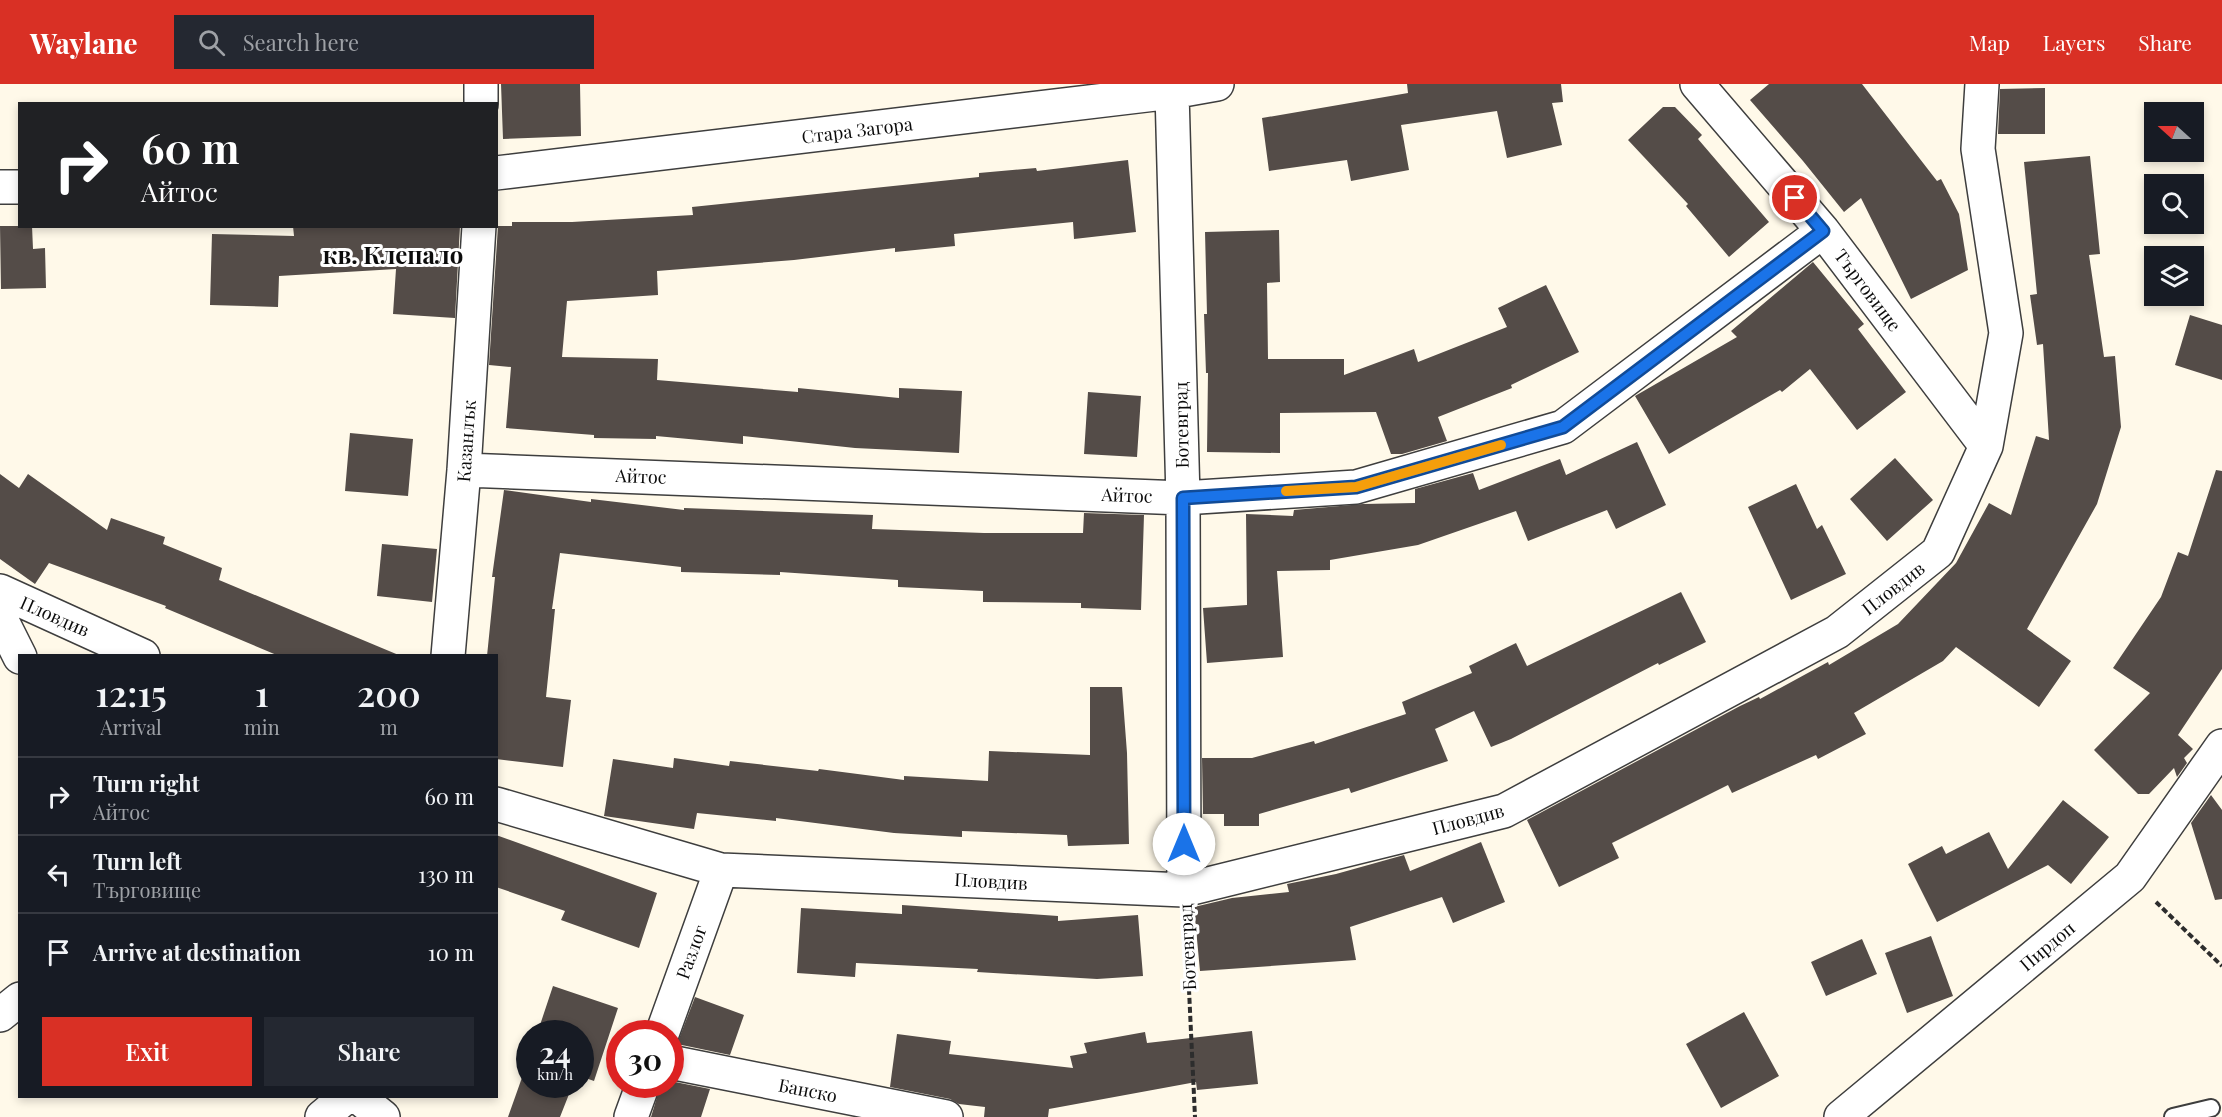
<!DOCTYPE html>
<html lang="en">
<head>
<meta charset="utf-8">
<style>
  body { margin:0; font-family:"Playfair Display",serif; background:#242831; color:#f1f3f6; height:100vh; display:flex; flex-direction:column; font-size:22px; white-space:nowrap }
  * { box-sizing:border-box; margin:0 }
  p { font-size:20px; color:#9ea1a6 }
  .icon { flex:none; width:33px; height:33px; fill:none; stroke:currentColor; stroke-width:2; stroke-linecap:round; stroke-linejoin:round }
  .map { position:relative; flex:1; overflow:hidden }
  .drawer { position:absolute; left:18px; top:570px; width:480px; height:444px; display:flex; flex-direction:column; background:#171b24; border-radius:0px; box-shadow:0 3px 9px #0003 }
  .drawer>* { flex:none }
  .top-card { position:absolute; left:18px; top:18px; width:480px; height:126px; border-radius:0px; box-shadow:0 3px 9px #0003; background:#202124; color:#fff; overflow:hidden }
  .needle { width:39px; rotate:291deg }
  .tools { position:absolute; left:2144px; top:18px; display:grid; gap:12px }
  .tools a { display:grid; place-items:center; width:60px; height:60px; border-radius:0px; background:#171b24; box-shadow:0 3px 9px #0003; font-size:30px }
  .speed { position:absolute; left:516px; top:936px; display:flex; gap:12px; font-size:30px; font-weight:700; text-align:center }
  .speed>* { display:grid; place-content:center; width:78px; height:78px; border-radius:50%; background:#171b24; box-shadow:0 3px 9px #0003; line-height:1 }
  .speed small { font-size:15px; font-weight:400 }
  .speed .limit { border:9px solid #d22; background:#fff; color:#111 }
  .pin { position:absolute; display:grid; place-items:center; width:51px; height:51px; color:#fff; margin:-26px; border:3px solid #fff; border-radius:50%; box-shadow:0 2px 6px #0007 }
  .me { position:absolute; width:66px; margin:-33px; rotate:0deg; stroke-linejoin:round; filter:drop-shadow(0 0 4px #0008) }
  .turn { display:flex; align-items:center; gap:21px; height:126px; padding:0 24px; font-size:27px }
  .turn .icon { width:78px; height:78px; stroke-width:2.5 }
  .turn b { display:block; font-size:42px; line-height:51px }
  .eta { display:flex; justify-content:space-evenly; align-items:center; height:102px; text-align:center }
  .eta b { font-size:36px; font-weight:600; line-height:42px }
  .cta { display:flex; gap:12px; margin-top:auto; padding:12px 24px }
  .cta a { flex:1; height:69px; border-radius:0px; background:#d93025; color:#fff; font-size:24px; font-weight:600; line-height:69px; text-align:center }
  .cta a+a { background:#242831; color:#f1f3f6 }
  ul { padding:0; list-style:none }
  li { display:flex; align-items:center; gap:18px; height:78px; padding:0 24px; border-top:2px solid #363941 }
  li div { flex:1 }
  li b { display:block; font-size:22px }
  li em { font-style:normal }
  header { display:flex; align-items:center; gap:36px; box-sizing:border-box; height:84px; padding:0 30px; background:#d93025; color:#fff }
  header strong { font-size:28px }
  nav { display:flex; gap:33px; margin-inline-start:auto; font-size:21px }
  .search { width:420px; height:54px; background:#242831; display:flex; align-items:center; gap:15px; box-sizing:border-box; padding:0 21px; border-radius:0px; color:#9ea1a6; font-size:22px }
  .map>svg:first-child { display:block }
</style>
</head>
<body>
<header>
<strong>Waylane</strong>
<div class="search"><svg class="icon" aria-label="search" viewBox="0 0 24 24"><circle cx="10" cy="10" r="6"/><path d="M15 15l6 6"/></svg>Search here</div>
<nav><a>Map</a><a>Layers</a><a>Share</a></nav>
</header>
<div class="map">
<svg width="2222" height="1033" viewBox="0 0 2222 1033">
  <rect width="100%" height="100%" fill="#fff9e9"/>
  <path fill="#544c48" d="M501,0H580L581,52L503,55Z
    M1407,0H1561L1563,18L1552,19L1562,61L1507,74L1497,27L1401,41L1409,86L1351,97L1347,76L1269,87L1262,34L1408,9Z
    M1769,0H1862L1937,97L1941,95L1959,130L1968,186L1911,215L1861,114L1844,128L1803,77L1750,16Z
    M2045,4V50H1998L2000,5Z
    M1663,23H1675L1702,51L1698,55L1769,138L1729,173L1686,122L1688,120L1628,56Z
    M2090,72L2100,170L2089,171L2104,273L2115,272L2121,343L2097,420L2027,545L2071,577L2039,623L1956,563L1943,577L1854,629L1866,650L1818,675L1816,671L1732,709L1728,701L1612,759L1619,774L1559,803L1527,736L1740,622L1759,613L1760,615L1828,578L1829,581L1898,540L1956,479L1989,419L2011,431L2036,352L2049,356L2043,260L2037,261L2030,211L2037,210L2024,78Z
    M1128,76L1136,148L1074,155L1073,138L954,150L955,162L895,168V164L794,176L657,187L658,211L567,217L562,273L658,275L657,296L798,308V304L899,314V304L962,307L959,369L855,364L743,352V360L656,352V355L594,354V351L506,344L511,283L489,281L498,142H512V138H572L693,131L692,123L979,93V89L1036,84L1037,87Z
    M0,142H32L33,165L45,164L46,204L1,205Z
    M293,142H460L455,234L393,230L396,185L279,192L278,223L210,221L212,150L294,152Z
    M1279,146L1280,198L1267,199L1268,275H1344V291L1414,265L1418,278L1507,243L1498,224L1546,201L1579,268L1511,301L1512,304L1438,333L1447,357L1402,370H1391L1376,328L1280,329V369L1207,368L1208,289H1206L1204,230H1207L1205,148Z
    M1813,178L1864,240L1858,245L1906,308L1857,346L1810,285L1782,308L1780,306L1669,370L1635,312L1737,253L1731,247Z
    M2190,231L2222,241V296L2175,281Z
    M1088,308L1141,312L1137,373L1084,370Z
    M350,349L413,355L408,412L345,407Z
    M1637,358L1666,421L1616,445L1607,426L1528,457L1516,427L1418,461L1330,476V486L1277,487L1283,573L1207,579L1203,524L1247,521L1246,430L1293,432L1294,426L1363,420L1415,419V405L1473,389L1479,406L1560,375L1566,391Z
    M1895,374L1933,416L1887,457L1850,415Z
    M2216,386L2222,387V585L2178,651L2193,665L2184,674L2187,679L2177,693L2174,684L2149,710H2138L2094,666L2150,609L2113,584L2161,513L2178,468L2188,472Z
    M0,390L19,404L28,390L107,446L111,434L165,453L163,460L222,484L219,496L401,572H279L165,524L166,522L49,479L35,500L0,475Z
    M1796,400L1817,445L1822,441L1846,490L1791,516L1748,423Z
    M504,406L591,418V415L684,426V424L873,431L872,445L984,449H1083L1084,429L1144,431L1141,526L1081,524V519L983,518V507L898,503V496L780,488V491L681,488V483L560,469L552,525H555L546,613L571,616L563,683L496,675V572H487L495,493H492Z
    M382,460L437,465L432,518L377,512Z
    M1681,508L1706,558L1659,581L1658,579L1511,655L1491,663L1474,627L1435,645L1448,677L1351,709L1349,704L1259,730V742H1224V730H1203L1202,674H1252L1314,657L1315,660L1406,630L1402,618L1472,589L1469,582L1516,559L1527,582Z
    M1090,603H1122L1127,669L1129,760L1068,762L1067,751L962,747V753L894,749L776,734V737L697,729L694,745L604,732L613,675L673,684L674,674L729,682L730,677L818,687L819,685L904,696V692L988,697L989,667L1090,671Z
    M2211,711L2222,726V815L2215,816L2191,739Z
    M2063,716L2109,753L2071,800L2048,781L1937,838L1908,780L1942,762L1946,770L1989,748L2008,785Z
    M496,751L657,809L639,864L561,836L565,827L496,803Z
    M1481,758L1505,818L1453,839L1442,813L1350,843L1356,876L1200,887L1194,823L1232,814L1289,808L1287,800L1336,790L1404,771L1410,787Z
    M902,821L1058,832V837L1138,831L1143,892L1097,895L977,888L978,885L856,879L855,893L797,889L801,824L902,830Z
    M1931,852L1953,912L1907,929L1885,869Z
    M1862,855L1877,890L1826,912L1811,878Z
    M553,902L618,924L594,997L580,992V950H537Z
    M695,913L744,931L730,971L677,960Z
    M1744,928L1779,992L1721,1024L1686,960Z
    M1252,947L1258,1000L1197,1006L1196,998L1049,1025L1048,1033H984L985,1023L959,1020L950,1015L890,1003L897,950L951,957L949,970L1073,984L1070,972L1087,969L1084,959L1145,948L1147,959Z
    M530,971V1000H573L560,1033H508Z
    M670,997L710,1005L701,1033H651L661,1000H670Z"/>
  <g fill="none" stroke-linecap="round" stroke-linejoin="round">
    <g stroke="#3e3e3e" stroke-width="20">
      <path id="lane" d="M2173,1033L2211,1024"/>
    </g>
    <g stroke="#3e3e3e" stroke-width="36">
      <path id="street" d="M481,0V20
        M1697,0L1823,147L1986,362
        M1172,8L1183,414L1184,806
        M496,89L1172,8L1217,0
        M0,103H20
        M464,386L1183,414L1356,403L1563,343L1823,147
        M0,507L143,572
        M0,533L20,573
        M448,572L464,386L479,142
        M496,720L721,786L1184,806L1504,727L1837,548L1938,468L1986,362L2006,249L1978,65L1982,0
        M0,931L20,915
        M662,950L721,786
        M670,978L946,1033
        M357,1012L383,1033
        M322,1033L347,1012
        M631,1033L643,1000
        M1841,1033L2130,793L2222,662"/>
    </g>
    <path stroke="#2d2d2d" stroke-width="4" stroke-dasharray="6 3" stroke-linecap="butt" d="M2156,818L2222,882
      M1186,842L1195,1033"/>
    <use href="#lane" stroke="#fff" stroke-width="16"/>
    <use href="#street" stroke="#fff" stroke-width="33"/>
  </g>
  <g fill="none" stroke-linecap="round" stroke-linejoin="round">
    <g stroke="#114b97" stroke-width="15">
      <path id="route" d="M1184,760L1183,414L1356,403L1563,343L1823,147L1795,114"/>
    </g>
    <use href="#route" stroke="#1a73e8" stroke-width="10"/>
    <path stroke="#f59e0b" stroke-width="10" d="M1286,407L1356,403L1501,361"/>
  </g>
  <g text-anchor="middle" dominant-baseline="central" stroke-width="6" stroke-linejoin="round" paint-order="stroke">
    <g font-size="18" fill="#0b0b0b" stroke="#fff">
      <text transform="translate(857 46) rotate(-7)">Стара Загора</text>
      <text transform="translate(1868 206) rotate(53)">Търговище</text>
      <text transform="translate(1181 341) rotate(-91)">Ботевград</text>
      <text transform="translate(466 357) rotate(-86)">Казанлък</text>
      <text transform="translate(641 392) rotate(2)">Айтос</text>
      <text transform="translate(1127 411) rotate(2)">Айтос</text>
      <text transform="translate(1893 504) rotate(-38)">Пловдив</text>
      <text transform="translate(55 532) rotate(24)">Пловдив</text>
      <text transform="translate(1468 735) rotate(-15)">Пловдив</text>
      <text transform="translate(991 797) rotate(3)">Пловдив</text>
      <text transform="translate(2047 862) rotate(-40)">Пирдоп</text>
      <text transform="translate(1187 863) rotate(-93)">Ботевград</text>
      <text transform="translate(691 868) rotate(-70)">Разлог</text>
      <text transform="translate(808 1006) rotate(11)">Банско</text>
    </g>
    <g font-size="24" font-weight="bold" fill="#0b0b0b" stroke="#fff">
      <text x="393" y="170">кв. Клепало</text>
    </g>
  </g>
</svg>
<div class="tools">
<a><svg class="needle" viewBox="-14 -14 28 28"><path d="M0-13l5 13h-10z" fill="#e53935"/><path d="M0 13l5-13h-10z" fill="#9ea1a6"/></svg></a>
<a><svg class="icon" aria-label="search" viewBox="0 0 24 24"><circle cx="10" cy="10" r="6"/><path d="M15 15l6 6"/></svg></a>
<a><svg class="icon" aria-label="layers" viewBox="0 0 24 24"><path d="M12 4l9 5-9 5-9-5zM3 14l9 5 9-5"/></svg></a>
</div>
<div class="speed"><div>24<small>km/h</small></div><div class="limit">30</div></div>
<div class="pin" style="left:1795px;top:114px;background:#d93025"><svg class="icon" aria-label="arrive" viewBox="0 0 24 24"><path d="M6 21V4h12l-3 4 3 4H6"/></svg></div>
<svg class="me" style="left:1184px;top:760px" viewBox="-20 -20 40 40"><circle r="19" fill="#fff"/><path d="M0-13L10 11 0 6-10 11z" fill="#1a73e8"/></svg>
<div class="top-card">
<div class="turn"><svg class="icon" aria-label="right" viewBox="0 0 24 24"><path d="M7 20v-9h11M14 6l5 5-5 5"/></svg><div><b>60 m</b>Айтос</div></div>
</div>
<section class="drawer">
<div class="eta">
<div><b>12:15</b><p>Arrival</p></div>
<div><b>1</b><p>min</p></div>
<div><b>200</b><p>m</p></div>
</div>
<ul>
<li><svg class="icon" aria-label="right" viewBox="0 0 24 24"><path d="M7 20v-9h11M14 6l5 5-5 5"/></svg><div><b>Turn right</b><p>Айтос</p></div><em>60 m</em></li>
<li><svg class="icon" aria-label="left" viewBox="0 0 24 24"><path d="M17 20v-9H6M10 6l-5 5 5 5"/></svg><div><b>Turn left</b><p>Търговище</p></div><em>130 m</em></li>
<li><svg class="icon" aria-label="arrive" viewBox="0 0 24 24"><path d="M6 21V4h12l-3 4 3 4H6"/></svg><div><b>Arrive at destination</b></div><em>10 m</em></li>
</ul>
<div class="cta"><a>Exit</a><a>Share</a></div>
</section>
</div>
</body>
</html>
